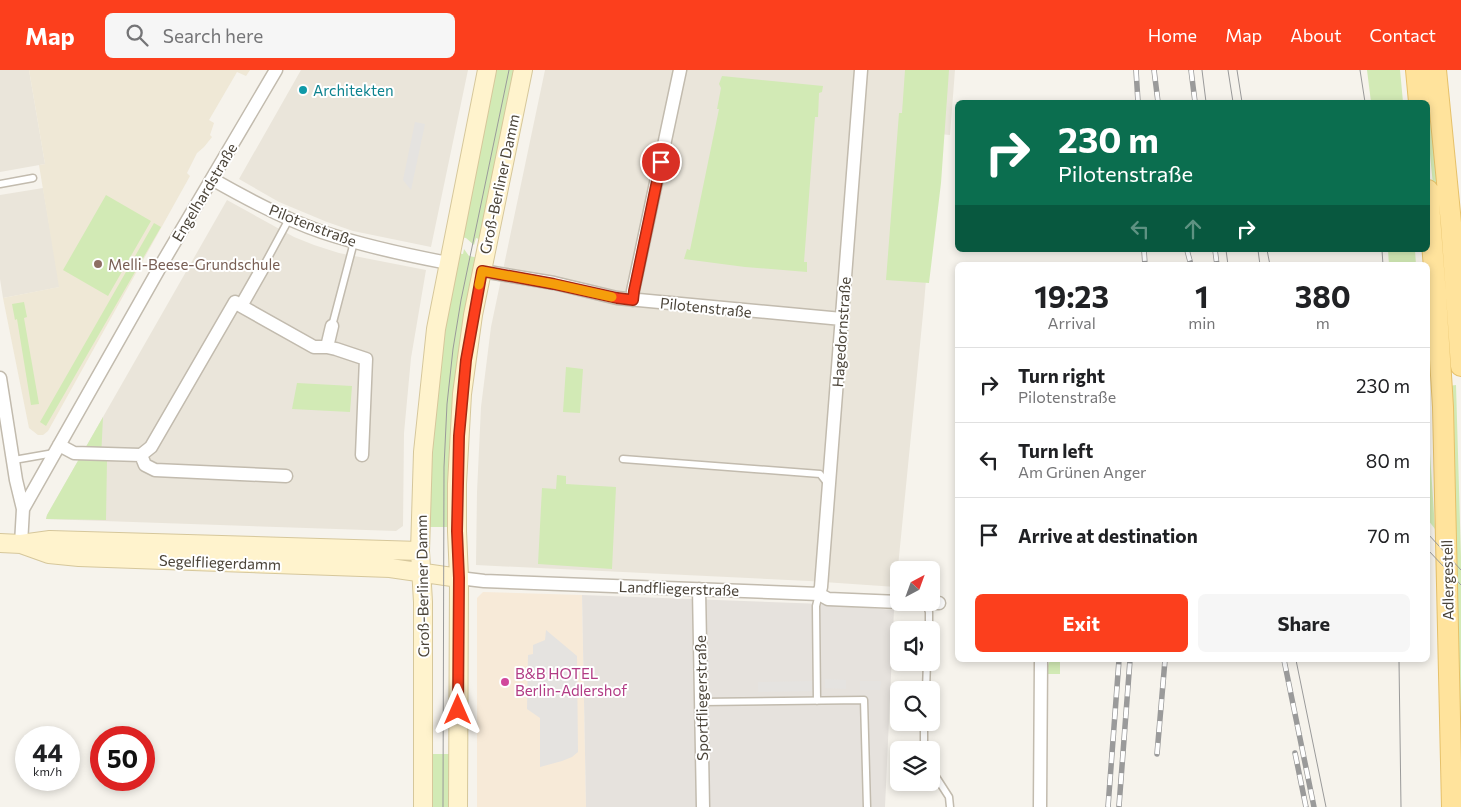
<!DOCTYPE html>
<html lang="en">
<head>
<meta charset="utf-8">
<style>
  body { margin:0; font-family:Commissioner,sans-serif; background:#f6f6f6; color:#202124; height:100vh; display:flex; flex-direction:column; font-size:19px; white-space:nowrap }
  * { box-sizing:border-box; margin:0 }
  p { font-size:16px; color:#757577 }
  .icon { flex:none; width:28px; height:28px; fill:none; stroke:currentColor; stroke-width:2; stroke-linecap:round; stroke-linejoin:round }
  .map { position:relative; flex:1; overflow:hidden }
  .sheet { position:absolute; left:955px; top:192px; width:475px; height:400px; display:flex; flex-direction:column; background:#fff; border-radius:8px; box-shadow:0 2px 8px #0003 }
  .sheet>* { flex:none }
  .banner { position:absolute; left:955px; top:30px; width:475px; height:152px; border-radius:8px; box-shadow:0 2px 8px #0003; background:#0b6e4f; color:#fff; overflow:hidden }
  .needle { width:32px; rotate:41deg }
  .tools { position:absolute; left:890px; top:491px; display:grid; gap:10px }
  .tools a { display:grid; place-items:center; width:50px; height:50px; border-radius:8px; background:#fff; box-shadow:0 2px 8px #0003; font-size:25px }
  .speed { position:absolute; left:15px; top:656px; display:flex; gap:10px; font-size:25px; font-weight:700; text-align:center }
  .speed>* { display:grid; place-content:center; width:65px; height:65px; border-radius:50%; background:#fff; box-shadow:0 2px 8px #0003; line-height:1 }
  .speed small { font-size:12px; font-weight:400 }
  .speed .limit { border:8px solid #d22; background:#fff; color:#111 }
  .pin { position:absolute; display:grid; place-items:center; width:42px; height:42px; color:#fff; margin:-21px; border:2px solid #fff; border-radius:50%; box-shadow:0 1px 5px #0007 }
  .me { position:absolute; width:55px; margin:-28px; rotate:0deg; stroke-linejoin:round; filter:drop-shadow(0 0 4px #0008) }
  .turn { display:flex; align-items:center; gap:18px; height:105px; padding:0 20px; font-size:22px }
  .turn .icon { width:65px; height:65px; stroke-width:2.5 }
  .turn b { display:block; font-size:35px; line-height:42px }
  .lanes { display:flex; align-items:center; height:48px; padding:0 20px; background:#0003; justify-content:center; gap:25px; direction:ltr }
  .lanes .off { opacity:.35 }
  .eta { display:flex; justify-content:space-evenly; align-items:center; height:85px; text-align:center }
  .eta b { font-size:30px; font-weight:700; line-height:35px }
  .action { display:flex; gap:10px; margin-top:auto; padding:10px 20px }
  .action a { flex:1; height:58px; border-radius:8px; background:#fc3f1d; color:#fff; font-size:20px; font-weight:700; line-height:58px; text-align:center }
  .action a+a { background:#f6f6f6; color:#202124 }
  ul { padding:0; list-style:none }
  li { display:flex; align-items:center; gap:15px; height:75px; padding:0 20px; border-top:1px solid #e0e0e0 }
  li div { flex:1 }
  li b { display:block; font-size:19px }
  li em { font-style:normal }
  header { display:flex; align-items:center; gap:30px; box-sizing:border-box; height:70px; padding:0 25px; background:#fc3f1d; color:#fff }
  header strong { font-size:24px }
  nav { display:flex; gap:28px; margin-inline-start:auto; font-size:18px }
  .search { width:350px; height:45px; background:#f6f6f6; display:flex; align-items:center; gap:12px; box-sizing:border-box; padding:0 18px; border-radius:8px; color:#757577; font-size:19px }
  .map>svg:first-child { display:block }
</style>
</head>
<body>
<header>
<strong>Map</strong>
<div class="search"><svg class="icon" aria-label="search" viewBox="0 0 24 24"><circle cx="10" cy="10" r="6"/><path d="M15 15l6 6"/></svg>Search here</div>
<nav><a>Home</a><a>Map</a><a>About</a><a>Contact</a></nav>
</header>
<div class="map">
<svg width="1461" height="737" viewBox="0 0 1461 737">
  <rect width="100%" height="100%" fill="#f6f3ec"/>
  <path fill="#eae5da" d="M0,0H29L45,94L0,102Z
    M301,0H468L431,177L353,161L327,152L279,132L239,109Z
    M545,0H955L950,65L938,64L924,234L896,517L809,511L476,495L477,422L481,337L491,257Z
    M43,118L60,217L3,228L0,209V125Z
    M227,130L294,167L314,175L339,183L426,200L411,288L404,363L403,456L396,461L46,449L47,445Z"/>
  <path fill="#f7ead8" d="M483,522L582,525L586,737H477V528Z"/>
  <path fill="#e6e2dd" d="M582,525L824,534L894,540L885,737H586Z"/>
  <path fill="#efe8d6" d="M29,0H250L246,6L237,2L209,50L214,53L210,65L212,67L204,77L197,83L187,103L190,106L48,361L43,365H38L29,358L3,228L59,217L39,95L45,94Z"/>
  <path fill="#d2eab5" d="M495,0H517L482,170L476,168L474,175L466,168L460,167Z
    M905,0H949L941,113L929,213L886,210L899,43H902Z
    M1367,0H1400L1403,32H1371Z
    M1421,0H1430L1449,247L1443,220L1428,63V32Z
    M722,6L823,16L822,22L819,23L818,47H815L804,192H807V202L745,197L684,189L687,179L690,180L719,39H717L721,18L719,14Z
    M106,125L151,151L108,226L63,200Z
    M154,153L161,157L46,356L40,352Z
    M464,179L469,186L479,188L451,457H429L430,400L439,283L457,183L463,184Z
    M1388,180H1415L1416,195H1389Z
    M24,232L27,247L24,248L39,334L31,335L17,249L15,250L12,234Z
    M566,297L583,299L580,343L563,342Z
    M297,313L352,316L350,342L292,339Z
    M1456,315L1461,487V685H1457L1448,316Z
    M103,347L101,389L107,390L106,450L46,449L47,445Z
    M1428,353L1435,459L1428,450Z
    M557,405L566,406V414L616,417L612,499L538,494L542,418L556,419Z
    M1050,590H1060V604H1045Z
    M429,684H451V737H429Z"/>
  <path fill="#e5e3e0" d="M415,52L425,54L411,120L403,110Z
    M546,560L577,586L578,682L572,687L562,691L540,697V648L527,639L528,585L533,584V575L545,570Z
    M825,609L846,610V619L825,618Z
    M812,611V621L758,622V612Z
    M860,611H881L880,620H860Z"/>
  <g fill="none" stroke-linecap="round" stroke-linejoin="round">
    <g stroke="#c2bbae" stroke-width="9">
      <path id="lane" d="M0,114L33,108
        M262,199L289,149
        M332,256L354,172
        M623,389L820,404L828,414
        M14,390L54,383
        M926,533L929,542V560
        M926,620L927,592
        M817,631L816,536L819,524
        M701,632L864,630L867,737
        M924,652V680
        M931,699L949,727L950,737"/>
    </g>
    <g stroke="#c2bbae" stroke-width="15">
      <path id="street" d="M212,109C247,129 284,149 322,162C364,176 406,185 448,193
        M482,201L554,213L617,228L842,249
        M633,230V221L680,0
        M241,236L314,277H327
        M332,256L327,277L336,279L366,289L362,385
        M0,308L16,410L23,439
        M59,375L74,383L141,385L151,377L235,232L241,236L262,199
        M141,385L145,395L155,400L286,406
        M21,474L23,439L164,190L276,0
        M459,508L484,511L819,524L828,529L899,532
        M699,519L703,737
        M819,524L821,517L861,0
        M914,532L939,533
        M1040,737L1041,590"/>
    </g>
    <g stroke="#d6c79b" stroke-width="20">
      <path id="secondary" d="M0,473L21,474L50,470L420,481
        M21,474L49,484L79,487L390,498L459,508
        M423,737V532L420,481L423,382L436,259L487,0
        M458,737L459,508L457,461V414L462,324L473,245L523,0"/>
    </g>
    <g stroke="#e6c16a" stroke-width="22">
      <path id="primary" d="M1416,0L1419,32
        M1436,0L1451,153L1461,296
        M1428,120L1436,225L1443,337L1452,737"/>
    </g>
    <use href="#lane" stroke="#fff" stroke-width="6"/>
    <use href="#street" stroke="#fff" stroke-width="12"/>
    <use href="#secondary" stroke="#fff3cd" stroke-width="18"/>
    <use href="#primary" stroke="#ffe39c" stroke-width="20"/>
    <path stroke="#9a9a9a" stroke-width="1" d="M1202,0L1206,32
      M1228,0L1233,32
      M1237,0L1242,32
      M1360,0L1365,32
      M1226,180L1228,195
      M1258,180L1260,195
      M1267,180L1270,195
      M1382,180L1383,195
      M1428,464L1461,500
      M1428,480L1461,515
      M1296,590L1326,737
      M1399,590L1401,737
      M443,737L444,397L447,334L453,279L461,230L509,0"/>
    <g stroke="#9a9a9a" stroke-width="5.5">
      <path id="rail" d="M1136,0L1138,32
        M1154,0L1158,32
        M1191,0L1195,32
        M1144,180L1145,195
        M1187,180L1191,195
        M1215,180L1217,195
        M1284,590L1314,737
        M1295,683L1306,737
        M1157,684L1165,590
        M1119,736L1130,590
        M1108,737L1119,590"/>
    </g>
    <use href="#rail" stroke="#fff" stroke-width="4" stroke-dasharray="11" stroke-linecap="butt"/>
  </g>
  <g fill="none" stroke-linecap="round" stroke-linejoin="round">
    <g stroke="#a42913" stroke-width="12">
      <path id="route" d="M458,640L459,508L457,461L459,366L466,290L482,201L554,214L617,228L633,230L634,221L661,92"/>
    </g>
    <use href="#route" stroke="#fc3f1d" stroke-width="9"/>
    <path stroke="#f59e0b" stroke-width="9" d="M479,215L482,201L554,214L612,227"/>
  </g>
  <circle fill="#0f9aa8" stroke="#fff" stroke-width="2" cx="303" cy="20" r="5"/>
  <circle fill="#8d6e63" stroke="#fff" stroke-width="2" cx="98" cy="194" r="5"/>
  <circle fill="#d1479c" stroke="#fff" stroke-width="2" cx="505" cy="612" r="5"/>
  <g text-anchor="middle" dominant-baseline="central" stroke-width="4" stroke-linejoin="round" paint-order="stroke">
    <g font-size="15" fill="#0d838f" stroke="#fff" text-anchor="start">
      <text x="313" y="20">Architekten</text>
    </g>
    <g font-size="15" fill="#4b4439" stroke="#fff">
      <text transform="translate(499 114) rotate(-78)">Groß-Berliner Damm</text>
      <text transform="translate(204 122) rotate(-59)">Engelhardstraße</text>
      <text transform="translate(313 155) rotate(21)">Pilotenstraße</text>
      <text transform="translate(706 237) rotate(6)">Pilotenstraße</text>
      <text transform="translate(841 262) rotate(-86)">Hagedornstraße</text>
      <text transform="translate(220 492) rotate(2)">Segelfliegerdamm</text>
      <text transform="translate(1447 510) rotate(-91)">Adlergestell</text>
      <text transform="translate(422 516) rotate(-91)">Groß-Berliner Damm</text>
      <text transform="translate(679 518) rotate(2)">Landfliegerstraße</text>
      <text transform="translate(701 628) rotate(-91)">Sportfliegerstraße</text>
    </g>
    <g font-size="15" fill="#785e54" stroke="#fff" text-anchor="start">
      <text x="108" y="194">Melli-Beese-Grundschule</text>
    </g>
    <g font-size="15" fill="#b23c85" stroke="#fff" text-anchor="start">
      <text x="515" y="603">B&amp;B HOTEL<tspan x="515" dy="17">Berlin-Adlershof</tspan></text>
    </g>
  </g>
</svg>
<div class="tools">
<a><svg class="needle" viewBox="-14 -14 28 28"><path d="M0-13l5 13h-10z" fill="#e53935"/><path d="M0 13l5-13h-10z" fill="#757577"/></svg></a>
<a><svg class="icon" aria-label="sound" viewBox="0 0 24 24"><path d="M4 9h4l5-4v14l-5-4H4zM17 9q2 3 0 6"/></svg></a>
<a><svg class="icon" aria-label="search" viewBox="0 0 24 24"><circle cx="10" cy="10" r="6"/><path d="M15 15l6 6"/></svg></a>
<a><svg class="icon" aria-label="layers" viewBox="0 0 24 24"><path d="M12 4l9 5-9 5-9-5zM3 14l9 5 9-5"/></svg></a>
</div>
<div class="speed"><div>44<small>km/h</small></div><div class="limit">50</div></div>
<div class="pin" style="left:661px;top:92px;background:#d93025"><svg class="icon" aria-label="arrive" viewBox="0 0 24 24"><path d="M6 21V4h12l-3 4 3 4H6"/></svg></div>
<svg class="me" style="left:458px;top:640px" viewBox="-20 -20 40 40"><path d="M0-17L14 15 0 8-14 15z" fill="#fc3f1d" stroke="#fff" stroke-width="4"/></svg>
<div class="banner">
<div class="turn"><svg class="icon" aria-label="right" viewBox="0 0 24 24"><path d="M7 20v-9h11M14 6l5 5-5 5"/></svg><div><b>230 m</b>Pilotenstraße</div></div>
<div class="lanes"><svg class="icon off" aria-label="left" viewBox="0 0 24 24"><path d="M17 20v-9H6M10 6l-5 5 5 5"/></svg><svg class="icon off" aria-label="ahead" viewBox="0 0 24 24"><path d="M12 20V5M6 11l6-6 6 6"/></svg><svg class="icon" aria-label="right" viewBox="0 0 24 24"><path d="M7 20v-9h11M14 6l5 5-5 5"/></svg></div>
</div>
<section class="sheet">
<div class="eta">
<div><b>19:23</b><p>Arrival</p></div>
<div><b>1</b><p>min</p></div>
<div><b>380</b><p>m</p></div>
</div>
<ul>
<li><svg class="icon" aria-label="right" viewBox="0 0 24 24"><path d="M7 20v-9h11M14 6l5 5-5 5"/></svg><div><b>Turn right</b><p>Pilotenstraße</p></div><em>230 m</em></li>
<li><svg class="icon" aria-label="left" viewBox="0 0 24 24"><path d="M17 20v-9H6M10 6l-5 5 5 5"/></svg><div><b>Turn left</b><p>Am Grünen Anger</p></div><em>80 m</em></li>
<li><svg class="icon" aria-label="arrive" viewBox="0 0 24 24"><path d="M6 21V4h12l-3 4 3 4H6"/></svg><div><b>Arrive at destination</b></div><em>70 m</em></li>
</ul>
<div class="action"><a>Exit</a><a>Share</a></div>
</section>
</div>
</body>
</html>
